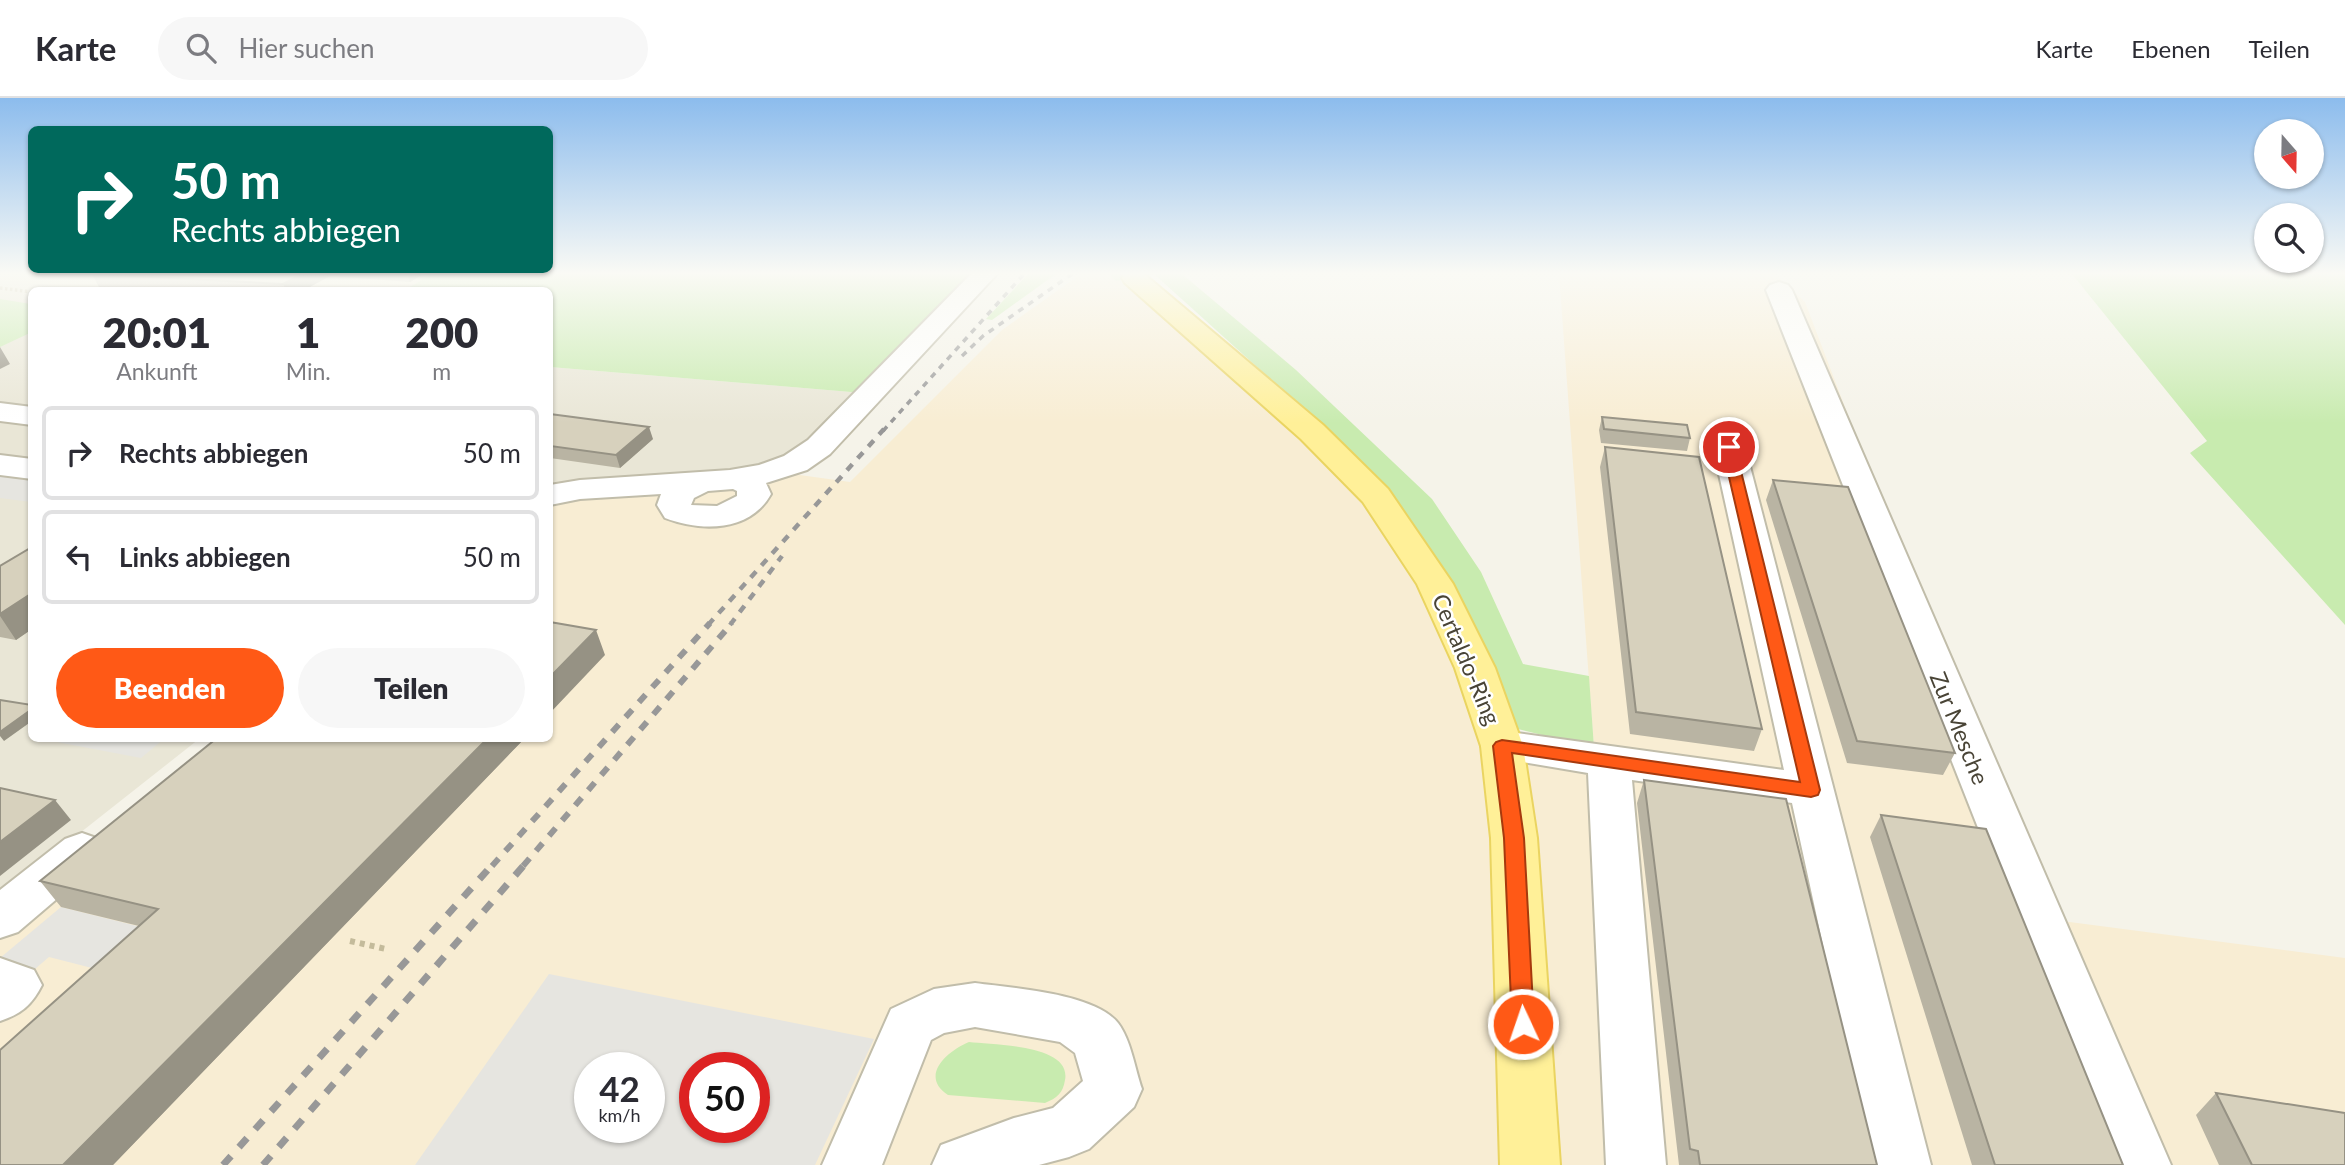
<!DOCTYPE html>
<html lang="de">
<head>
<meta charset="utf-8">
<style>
  body { margin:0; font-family:Lato,sans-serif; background:#f7f7f7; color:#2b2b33; height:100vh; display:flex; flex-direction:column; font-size:26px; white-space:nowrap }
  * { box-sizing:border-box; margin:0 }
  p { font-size:23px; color:#7c7c81 }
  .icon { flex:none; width:38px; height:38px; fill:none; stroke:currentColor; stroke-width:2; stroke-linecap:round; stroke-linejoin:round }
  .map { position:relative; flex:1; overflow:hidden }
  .drawer { position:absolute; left:28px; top:189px; width:525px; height:455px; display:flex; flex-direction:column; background:#fff; border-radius:10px; box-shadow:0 2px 5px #0004 }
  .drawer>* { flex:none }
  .top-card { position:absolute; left:28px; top:28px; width:525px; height:147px; border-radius:10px; box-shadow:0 2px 5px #0004; background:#00695c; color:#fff; overflow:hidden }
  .needle { width:46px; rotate:160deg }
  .buttons { position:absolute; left:2254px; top:21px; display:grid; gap:14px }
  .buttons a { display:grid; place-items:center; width:70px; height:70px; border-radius:50%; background:#fff; box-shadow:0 2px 5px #0004; font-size:35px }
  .speed { position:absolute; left:574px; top:954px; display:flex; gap:14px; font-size:35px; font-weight:700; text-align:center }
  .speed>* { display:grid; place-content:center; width:91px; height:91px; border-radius:50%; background:#fff; box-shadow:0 2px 5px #0004; line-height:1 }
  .speed small { font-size:18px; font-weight:400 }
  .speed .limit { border:10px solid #d22; background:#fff; color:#111 }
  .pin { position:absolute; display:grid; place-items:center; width:60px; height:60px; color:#fff; margin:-30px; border:4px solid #fff; border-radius:50%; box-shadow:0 2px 7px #0007 }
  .me { position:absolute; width:77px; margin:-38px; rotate:357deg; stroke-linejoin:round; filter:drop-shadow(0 0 5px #0008) }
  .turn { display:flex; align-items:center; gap:24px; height:147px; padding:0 28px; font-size:32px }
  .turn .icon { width:91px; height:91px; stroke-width:2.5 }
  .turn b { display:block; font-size:49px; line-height:60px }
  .eta { display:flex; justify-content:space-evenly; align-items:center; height:119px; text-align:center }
  .eta b { font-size:42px; font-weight:800; line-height:49px }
  .cta { display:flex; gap:14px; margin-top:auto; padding:14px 28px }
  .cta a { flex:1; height:80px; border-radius:42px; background:#ff5916; color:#fff; font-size:28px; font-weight:800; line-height:80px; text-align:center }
  .cta a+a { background:#f7f7f7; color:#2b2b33 }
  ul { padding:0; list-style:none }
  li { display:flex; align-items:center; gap:21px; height:94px; margin:0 14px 10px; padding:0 14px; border:4px solid #e1e1e2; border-radius:10px }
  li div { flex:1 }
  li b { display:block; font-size:26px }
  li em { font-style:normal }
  header { display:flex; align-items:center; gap:42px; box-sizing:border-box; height:98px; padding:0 35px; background:#fff; border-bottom:2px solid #e1e1e2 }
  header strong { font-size:33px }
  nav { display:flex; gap:38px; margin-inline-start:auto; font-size:24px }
  .search { width:490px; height:63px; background:#f7f7f7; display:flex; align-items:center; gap:18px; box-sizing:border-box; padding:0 24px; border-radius:38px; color:#7c7c81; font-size:26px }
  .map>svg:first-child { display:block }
</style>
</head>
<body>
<header>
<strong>Karte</strong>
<div class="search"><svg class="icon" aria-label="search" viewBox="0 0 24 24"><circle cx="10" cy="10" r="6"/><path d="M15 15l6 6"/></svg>Hier suchen</div>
<nav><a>Karte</a><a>Ebenen</a><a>Teilen</a></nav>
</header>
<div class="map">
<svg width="2345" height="1067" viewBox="0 0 2345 1067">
  <rect width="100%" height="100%" fill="#f5f3e9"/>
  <path fill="#e9e6d6" d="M0,176L405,192H32V640L199,641L0,798Z
    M550,269L863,295L805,355L742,372L581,382L550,394Z"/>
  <path fill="#f8edd3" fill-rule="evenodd" d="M1081,176H1109L1116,183L1134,179L1376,398L1498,633L1594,650L1559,176H1775L1805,204L2039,820L2345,860V1067H0V820L220,641L550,640V394L581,382L757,371L850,384L1002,232ZM590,970H649V1029H590ZM695,970H754V1029H695Z"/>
  <path fill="#efebd2" d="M0,176H431L405,192H96L0,182Z"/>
  <path fill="#c8ebaf" d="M431,176H981L863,295L550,269V192H405Z
    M1028,176H1056L992,222L986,221Z
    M1109,176H1182L1296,272L1432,401L1481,474L1523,566L1589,578L1594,650L1506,628L1486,569L1287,296L1154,176L1116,183Z
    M2072,176H2345V527L2190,355L2207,343Z
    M0,201L31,206L32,234L0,249Z
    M969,944C993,947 1072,946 1065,982C1063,995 1057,1000 1045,1005L948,997C919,978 947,953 969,944Z"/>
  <path fill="#e6e5e0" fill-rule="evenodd" d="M0,371L31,375V404L0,400Z
    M41,641L164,640V641L141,660Z
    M61,809L177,838L131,880L49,859L0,901V860Z
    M549,876L874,941L815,1067H415ZM590,970H649V1029H590ZM695,970H754V1029H695Z"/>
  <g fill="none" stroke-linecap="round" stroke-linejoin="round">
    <g stroke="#c1bdaa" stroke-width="4">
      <path id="minor" d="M971,176H997L830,356L807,372L766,385L771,396C750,434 702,434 665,420L657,407L661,396L580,401L550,407V387L580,382L730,372L759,367L784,358L808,342ZM733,391L737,393V398L717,408L691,407L694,400L708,393Z
        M1779,184L1788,187L1792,192L2171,1067H2111L1766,192L1770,187Z
        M0,305L32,309V327L0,323Z
        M1729,340L1740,342L1745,349L1931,1067H1871L1792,705L1632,682L1666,1067H1606L1588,675L1487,658L1481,648L1487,638L1502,633L1784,672L1713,349L1718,342Z
        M0,357L32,361V381L0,377Z
        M82,735L99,741L105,753L99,765L18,834L0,840V792L65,741Z
        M0,860L34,872L42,887C32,907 21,916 0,923Z
        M975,885C1012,890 1094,895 1118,925C1131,942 1135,971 1142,991L1134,1009L1089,1051L1069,1059L1039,1067H932L941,1047L1014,1020L1053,1010L1083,983L1075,955L1060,944L975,929L944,935L931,942L882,1067H822L891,911L934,891Z"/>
    </g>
    <g stroke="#ead461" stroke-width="4">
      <path id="major" d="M1124,176H1144L1323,327L1388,391L1453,486L1495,570L1523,648L1537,740L1560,1067H1500L1491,740L1481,648L1455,570L1417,486L1363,404L1301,341L1125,185L1122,180Z"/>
    </g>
    <path stroke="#c4bb9b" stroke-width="3.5" stroke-dasharray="2.5 2.5" stroke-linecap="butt" d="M0,190L32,194"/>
    <path stroke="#c4bb9b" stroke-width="6" stroke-dasharray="5 5" stroke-linecap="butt" d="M350,843L386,851"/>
    <use href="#minor" fill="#fff" fill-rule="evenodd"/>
    <use href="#major" fill="#fff098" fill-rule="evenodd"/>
    <path stroke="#989898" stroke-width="3.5" stroke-dasharray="6 6" stroke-linecap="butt" d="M962,258L983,238L1072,176
      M883,333L1024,176"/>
    <path stroke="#989898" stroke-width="4.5" stroke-dasharray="8 8" stroke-linecap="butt" d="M708,527L884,331
      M730,527L782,458"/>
    <path stroke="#989898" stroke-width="6" stroke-dasharray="10 10" stroke-linecap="butt" d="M492,768L710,525
      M523,768L732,525"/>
    <path stroke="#989898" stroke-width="7" stroke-dasharray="12 12" stroke-linecap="butt" d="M223,1067L493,766
      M263,1067L525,766"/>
  </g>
  <path fill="#b9b4a3" d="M92,176H423L410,184L330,178L304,192H137L100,191Z
    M550,316L653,341L620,370L550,360Z
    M1602,319L1690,340L1687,353L1601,345L1599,332Z
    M1605,349L1762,631L1754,653L1630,636L1600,369Z
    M1773,382L1955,655L1943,677L1847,665L1766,402Z
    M32,449V531L16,542L0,539V468Z
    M217,640H525L113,1067L139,828L61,809L40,783Z
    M1644,682L1877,1067H1679L1637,705Z
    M1881,717L2123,1067H1972L1870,739Z
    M2216,995L2345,1067H2219L2196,1017Z"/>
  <path fill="#969284" d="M302,176H330V178L304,192H286L283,186Z
    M407,176H423L410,184Z
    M0,249L10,266L0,271Z
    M649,329L653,341L620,370L616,357Z
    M32,495V531L16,542L0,518V516Z
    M596,532L605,557L550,615V579Z
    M32,611V623L4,643L0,638V634Z
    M488,640H525L113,1067H63Z
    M55,702L71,722L0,778V744Z"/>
  <path fill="#d7d1bd" stroke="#969284" stroke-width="2" d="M92,176H302L283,186Z
    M550,316L649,329L616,357L550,348Z
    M1602,319L1687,327L1690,340L1604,331Z
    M1605,349L1699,359L1762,631L1636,614Z
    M1773,382L1848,389L1955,655L1857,643Z
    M32,449V495L0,516V468Z
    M550,524L596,532L550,579Z
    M0,602L32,607V611L0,634Z
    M217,640H488L63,1067H0V952L158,811L40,783Z
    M1644,682L1786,701L1877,1067H1700L1698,1053L1690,1051Z
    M0,690L55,702L0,744Z
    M1881,717L1986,731L2123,1067H1995Z
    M2216,995L2345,1015V1067H2252Z"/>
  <linearGradient id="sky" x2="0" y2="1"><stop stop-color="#8cbced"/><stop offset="0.54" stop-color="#fafaf5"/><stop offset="1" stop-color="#fafaf5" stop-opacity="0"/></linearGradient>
  <rect width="2345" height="325" fill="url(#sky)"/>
  <path fill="#ff5916" stroke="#a63a0e" stroke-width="2" d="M1729,345L1735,349L1820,692L1818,697L1811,699L1512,655L1524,740L1534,926L1531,933L1523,935L1515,933L1512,926L1504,740L1493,648L1496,644L1502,642L1800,684L1722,349Z"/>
  <g text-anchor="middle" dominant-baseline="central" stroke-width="5" stroke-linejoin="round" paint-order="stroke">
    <g font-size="23" fill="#494436" stroke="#fff">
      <text transform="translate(1467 561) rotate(67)">Certaldo-Ring</text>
      <text transform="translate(1960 630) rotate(68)">Zur Mesche</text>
    </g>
  </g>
</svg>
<div class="buttons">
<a><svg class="needle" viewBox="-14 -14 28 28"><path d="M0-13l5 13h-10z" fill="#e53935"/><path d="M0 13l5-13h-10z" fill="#7c7c81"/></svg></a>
<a><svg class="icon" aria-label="search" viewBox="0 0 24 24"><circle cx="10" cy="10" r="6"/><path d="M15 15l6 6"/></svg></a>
</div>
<div class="speed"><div>42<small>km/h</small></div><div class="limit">50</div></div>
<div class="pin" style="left:1729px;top:349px;background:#d93025"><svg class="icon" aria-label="arrive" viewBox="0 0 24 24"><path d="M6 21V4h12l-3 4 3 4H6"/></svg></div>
<svg class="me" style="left:1523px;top:926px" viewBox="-20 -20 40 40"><circle r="17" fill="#ff5916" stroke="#fff" stroke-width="3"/><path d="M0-11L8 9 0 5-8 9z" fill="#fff"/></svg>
<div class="top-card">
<div class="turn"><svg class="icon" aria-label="right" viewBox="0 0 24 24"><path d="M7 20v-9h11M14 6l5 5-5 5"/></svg><div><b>50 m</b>Rechts abbiegen</div></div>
</div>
<section class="drawer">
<div class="eta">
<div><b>20:01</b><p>Ankunft</p></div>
<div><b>1</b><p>Min.</p></div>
<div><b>200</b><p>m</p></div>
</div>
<ul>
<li><svg class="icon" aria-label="right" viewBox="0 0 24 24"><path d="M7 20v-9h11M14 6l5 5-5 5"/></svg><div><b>Rechts abbiegen</b></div><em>50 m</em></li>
<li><svg class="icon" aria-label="left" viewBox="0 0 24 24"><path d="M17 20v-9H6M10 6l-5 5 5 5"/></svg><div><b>Links abbiegen</b></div><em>50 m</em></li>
</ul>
<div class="cta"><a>Beenden</a><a>Teilen</a></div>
</section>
</div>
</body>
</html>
